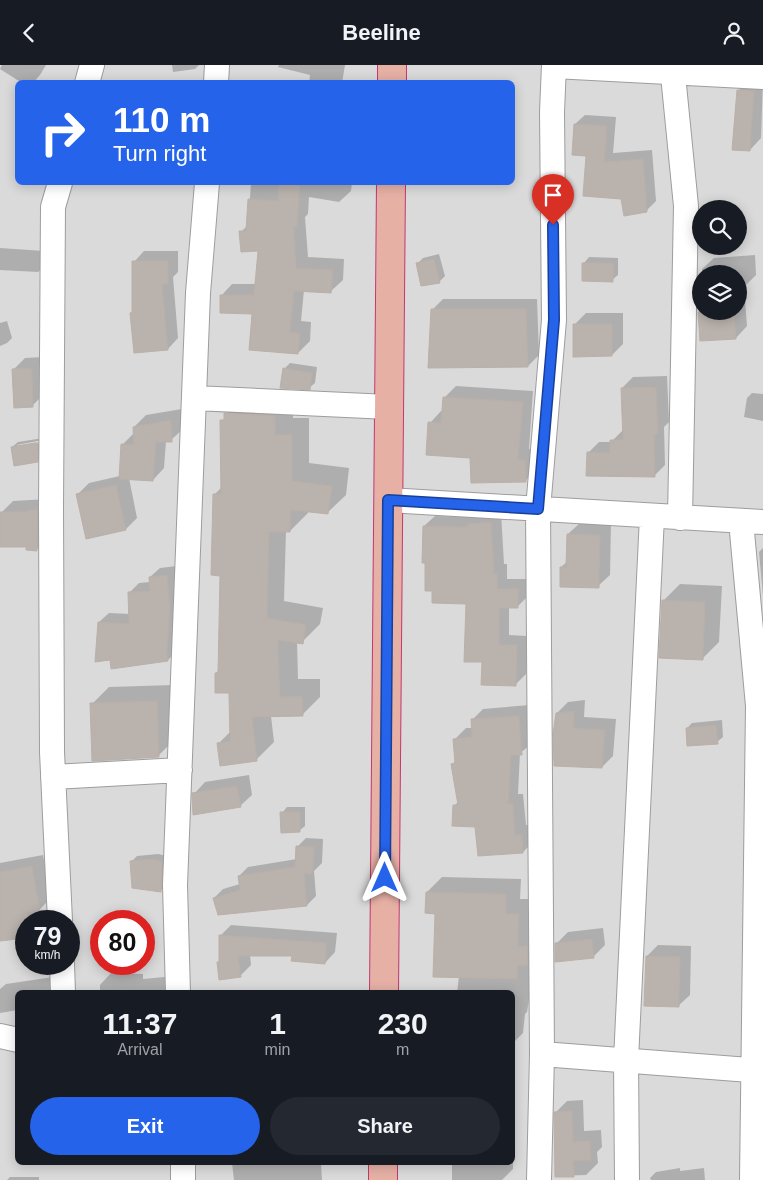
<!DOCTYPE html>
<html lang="en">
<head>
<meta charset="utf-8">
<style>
  body { margin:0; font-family:Arial,sans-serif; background:#242831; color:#f1f3f6; height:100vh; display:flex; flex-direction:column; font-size:19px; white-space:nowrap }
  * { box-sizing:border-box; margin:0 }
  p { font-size:16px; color:#9ea1a6 }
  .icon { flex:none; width:28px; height:28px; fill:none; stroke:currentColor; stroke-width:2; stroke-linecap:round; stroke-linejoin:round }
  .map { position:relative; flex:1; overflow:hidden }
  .side { position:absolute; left:15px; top:925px; width:500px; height:175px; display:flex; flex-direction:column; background:#171b24; border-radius:8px; box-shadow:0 2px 12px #0003 }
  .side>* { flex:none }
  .hud { position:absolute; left:15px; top:15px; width:500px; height:105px; border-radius:8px; box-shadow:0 2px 12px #0003; background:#2563eb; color:#fff; overflow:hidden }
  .tools { position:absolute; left:692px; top:135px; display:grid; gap:10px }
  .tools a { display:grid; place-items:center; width:55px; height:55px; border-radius:50%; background:#171b24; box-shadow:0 2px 12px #0003; font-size:25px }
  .speed { position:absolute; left:15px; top:845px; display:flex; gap:10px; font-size:25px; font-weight:700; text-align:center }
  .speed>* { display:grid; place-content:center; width:65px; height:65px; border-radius:50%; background:#171b24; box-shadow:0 2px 12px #0003; line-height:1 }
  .speed small { font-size:12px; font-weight:400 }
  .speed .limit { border:8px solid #d22; background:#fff; color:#111 }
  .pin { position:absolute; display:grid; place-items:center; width:42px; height:42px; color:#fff; margin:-51px -21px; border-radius:50% 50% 50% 0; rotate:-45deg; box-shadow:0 0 5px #0007 }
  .pin .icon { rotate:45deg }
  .me { position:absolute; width:55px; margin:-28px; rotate:0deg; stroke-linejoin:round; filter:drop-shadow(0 0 4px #0008) }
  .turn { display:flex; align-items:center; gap:18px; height:105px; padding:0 15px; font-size:22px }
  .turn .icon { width:65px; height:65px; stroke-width:2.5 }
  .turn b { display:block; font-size:35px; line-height:42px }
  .eta { display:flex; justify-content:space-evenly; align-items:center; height:85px; text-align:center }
  .eta b { font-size:30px; font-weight:600; line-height:35px }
  .button { display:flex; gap:10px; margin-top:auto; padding:10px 15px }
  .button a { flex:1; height:58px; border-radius:30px; background:#2563eb; color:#fff; font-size:20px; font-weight:600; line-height:58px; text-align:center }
  .button a+a { background:#242831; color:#f1f3f6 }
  header { display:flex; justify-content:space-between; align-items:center; height:65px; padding:0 15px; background:#171b24; font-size:22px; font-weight:600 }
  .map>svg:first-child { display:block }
</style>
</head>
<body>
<header><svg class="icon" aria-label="back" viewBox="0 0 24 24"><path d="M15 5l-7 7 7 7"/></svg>Beeline<svg class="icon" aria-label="person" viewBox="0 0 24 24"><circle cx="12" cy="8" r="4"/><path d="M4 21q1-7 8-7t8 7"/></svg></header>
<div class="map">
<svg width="763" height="1115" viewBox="0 0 763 1115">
  <rect width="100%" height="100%" fill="#ede9e3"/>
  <path fill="#dadada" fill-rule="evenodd" d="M0,0H763V1115H0ZM18,18H512V118H18ZM701,144H739V181H701ZM701,209H739V246H701ZM26,856H69V899H26ZM101,856H144V899H101ZM18,928H512V1098H18Z"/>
  <path fill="#0003" d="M2,0H46L40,10L33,18H22L0,4Z
    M172,0H199L195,4L173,7Z
    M279,0H345L342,18H309L310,10L278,2Z
    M750,14L763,15L761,73L750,85L738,26Z
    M585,50L616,52L613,88L652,85L656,136L646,146L622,133L587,90L575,59Z
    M251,118H352L351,126L339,137L309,132L308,149L305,152L308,192L344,194L343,215L331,226L304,225L301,256L311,257L310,276L298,288L254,248L221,231L232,219H256L259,185L241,167L248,160Z
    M0,183L44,186V202L38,207L0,205Z
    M144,186H178V207L173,212L178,273L168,284L134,246V197Z
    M439,189L445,211L439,217L417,199L423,193Z
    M755,190L756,210L744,222L747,261L736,273L699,247L701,245L739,246V209H702V204L714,193Z
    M589,192L618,193V210L612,215L584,198Z
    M443,234H537L539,290L528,301L432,245Z
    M586,248H623V279L612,290L574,260Z
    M7,256L12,273L7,278L0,281V258Z
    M43,292L44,329L33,340L14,304L25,293Z
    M290,298L317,302L315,318L309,323L284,304Z
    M667,311L669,357L664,362L665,400L654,411L588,388L599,377H611L624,364L622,323L633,312Z
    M456,321L533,326L529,384H536V405L525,416L471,391L430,358L441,346L443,347L445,332Z
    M752,328L763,329V356L744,352L747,333Z
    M244,331L293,333V353H309V398L349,403L346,430L327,448L308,445V448L290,466H286L284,536L323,543L320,559L302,577L297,576L298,614H320V632L302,650L271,651L274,677L256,695L219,678L231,666L230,627L216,608L219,605L221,509L214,430L222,422V356L225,352L226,349Z
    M182,344L183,364L171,375L166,376L164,403L153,415L129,413L137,453L126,464L87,473L77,430L89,418L120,411L122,380L134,368V362L146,350Z
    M43,373V375L17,380V382L43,378V390L37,396L12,382L18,377Z
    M48,434V473L37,484L27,481L2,447L13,436Z
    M501,447L504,499H507V514H528V531L517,542H509V570L527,571L526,609L515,620L483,595L468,538L433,525L424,461L435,451L476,452Z
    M580,458L611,459L610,510L598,521L561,502L568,496V469Z
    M763,483V531L759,487Z
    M177,501L178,585L168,595L111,594L99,557L109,548L130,549L129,528L139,518L150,517V512L160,503Z
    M680,519L722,521L719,577L702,594L663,536Z
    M173,620L175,674L158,691L92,639L109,622Z
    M585,635L584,652L616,654L613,691L602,702L557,648L568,637Z
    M530,640L533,678L520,688L518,729H523L526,760H533L534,776L523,787L476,760L454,741L459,736L453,699L456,695L455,674L466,663H472V655L483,644Z
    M722,655L723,672L717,677L687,663L692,658Z
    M249,710L252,730L240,741L194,729L205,717Z
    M287,742H305V761L299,766L282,748Z
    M306,773L323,774L322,798L314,806L316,831L307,840L214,833L223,824L240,819L239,811L248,802L297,794V782Z
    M158,789L167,791L166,820L161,825L132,796L137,791Z
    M43,790L51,833L40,844L41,856H26V871L0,874V798Z
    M442,812L521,814L520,834H534L531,923L527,947L525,949L523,968L512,979V928H457L459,911L437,847L427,827Z
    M231,860L337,868L335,887L325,898L293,890H250L251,900L240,911L218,897L221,895L220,871Z
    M603,863L605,880L593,892L556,879L568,867Z
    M658,880L691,881L690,930L678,941L647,891Z
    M111,908L143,909V914L175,911L181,927L100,928V920Z
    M53,912L55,928H18V945L0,948V924L6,919Z
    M583,1035L584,1066L601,1065L602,1082L597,1087L598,1098L586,1110L556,1111V1047L567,1036Z
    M513,1081V1104L502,1115H452V1098H512Z
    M232,1098H321L322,1115H234Z
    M680,1103V1106L704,1103L705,1115H651L650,1113L656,1107Z
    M10,1112H39V1115H7Z"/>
  <path fill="#b9b2ad" stroke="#bcafa8" d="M737,25L754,26L750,86L732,85Z
    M574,59L607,61L604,97L643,94L647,147L624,151L621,134L583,131L586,91L572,90Z
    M279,118H300L297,162L294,161L296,203L333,205L331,228L294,226L290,267L300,268L298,289L249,285L252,249L220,248V230H254L258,186L241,187L239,166H246L248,134L278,136Z
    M434,194L440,218L421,221L416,198Z
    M132,196H168V219H162L168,285L134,288L130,248L132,247Z
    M582,198H613V217L582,216Z
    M431,244H526L528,302L428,303Z
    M734,246L736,274L700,276L698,247Z
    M573,259H612V291L573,292Z
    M32,303L33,342L14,343L12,304Z
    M283,303L312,308L310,325L280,323Z
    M656,322L658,369L654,370L655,412L586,411L587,387L610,388V375H623L621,323Z
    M443,332L523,337L518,395H525L526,417L471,418L470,393L426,390L428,357L441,358Z
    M224,348L275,351V370H292V416L332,421L328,449L291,445L290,467H269L267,553L306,560L303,579L278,575L280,632L302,631L303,651L252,652L257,696L220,701L217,678L230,676L229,628H215V608H218L220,511L211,510L213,429H221L220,355H224Z
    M171,355L172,377H156L153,416L119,414L121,379L134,380L133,362Z
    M35,378H38V397L14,401L11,382Z
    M116,420L126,465L86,474L76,429Z
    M28,445H37V486L26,485V482H0V447H28Z
    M491,457L494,509H497V524H518V543H499V580H517L516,621L481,620L482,597H464L466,539L432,538V526H425V498H422L423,461L468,462L467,459Z
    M567,469L600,470L599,523L560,522V502H566Z
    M167,510L170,541L167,586L168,596L111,604L110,595L95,597L98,557L129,559L128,527L150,526L149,512Z
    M662,535L705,537L703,595L659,593Z
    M157,636L159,692L92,696L90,638Z
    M574,646L573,663L605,665L602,703L554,701L553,669L556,648Z
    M519,651L522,690H511L508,739H513L515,770H522L523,788L478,791L475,762L452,761L453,740H458L451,699L455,698L453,674L472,672L471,654Z
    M716,660L718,679L687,681L686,663Z
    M237,721L241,742L193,750L192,728Z
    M280,747H300V767L281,768Z
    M296,781L314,782L313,809L304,808L307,841L218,850L213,833L240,825L238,811L295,802Z
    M152,794L162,796L161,827L132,823L130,796Z
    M32,801L40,846L27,848L29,856H26V873L0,876V807Z
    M426,827L506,829V849H519L518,882L527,881L528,900L517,901V914L433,912L435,849L425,848Z
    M219,870L327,878L325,899L291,896L292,891H238L241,912L219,915L217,897H219Z
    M592,874L594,893L555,897V878Z
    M646,891L680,892L679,942L644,941Z
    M572,1046L573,1077L590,1076L591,1095L573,1096L574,1112H555L554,1047Z"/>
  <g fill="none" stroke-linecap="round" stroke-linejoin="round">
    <g stroke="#9d9d9d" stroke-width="26">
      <path id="minor" d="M672,0L686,141L680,453
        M554,1L763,12
        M87,18L92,0
        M216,18L217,0
        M60,118L53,142L51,443L52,687L60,856
        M194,333L389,342
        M388,435L763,457
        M741,456L758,641L752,1115
        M53,712L180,705
        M62,899L63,928
        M178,928L175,820L198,228L207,118
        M0,971L18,975
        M542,989L763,1006
        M183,1098V1115
        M539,1115L542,989L538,444L554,255L552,47L554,0
        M627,1115L626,995L652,451"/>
    </g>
    <g stroke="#c33870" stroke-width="30">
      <path id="trunk" d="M392,18V0
        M384,928L391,118
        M383,1115V1098"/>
    </g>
    <use href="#minor" stroke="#fff" stroke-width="24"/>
    <use href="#trunk" stroke="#e6b0a5" stroke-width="28"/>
  </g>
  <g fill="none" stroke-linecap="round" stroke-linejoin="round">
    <g stroke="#184099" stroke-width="12">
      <path id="route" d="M385,813L388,435L538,444L554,255L553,160"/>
    </g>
    <use href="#route" stroke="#2563eb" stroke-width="9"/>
  </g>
</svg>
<div class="tools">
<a><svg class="icon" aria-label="search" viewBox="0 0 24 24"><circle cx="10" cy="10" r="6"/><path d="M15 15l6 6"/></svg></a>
<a><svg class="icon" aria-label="layers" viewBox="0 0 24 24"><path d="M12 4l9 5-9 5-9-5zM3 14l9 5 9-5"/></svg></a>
</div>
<div class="speed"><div>79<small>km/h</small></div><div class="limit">80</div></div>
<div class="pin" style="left:553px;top:160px;background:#d93025"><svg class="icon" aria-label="arrive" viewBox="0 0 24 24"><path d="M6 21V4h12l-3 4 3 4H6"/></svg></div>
<svg class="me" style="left:385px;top:813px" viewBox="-20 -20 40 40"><path d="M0-17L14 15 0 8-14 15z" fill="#2563eb" stroke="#fff" stroke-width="4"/></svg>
<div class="hud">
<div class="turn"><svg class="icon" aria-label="right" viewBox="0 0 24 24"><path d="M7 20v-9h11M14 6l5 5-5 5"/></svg><div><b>110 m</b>Turn right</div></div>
</div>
<section class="side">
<div class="eta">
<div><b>11:37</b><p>Arrival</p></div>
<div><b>1</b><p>min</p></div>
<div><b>230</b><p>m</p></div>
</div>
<div class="button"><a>Exit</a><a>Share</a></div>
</section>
</div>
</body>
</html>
